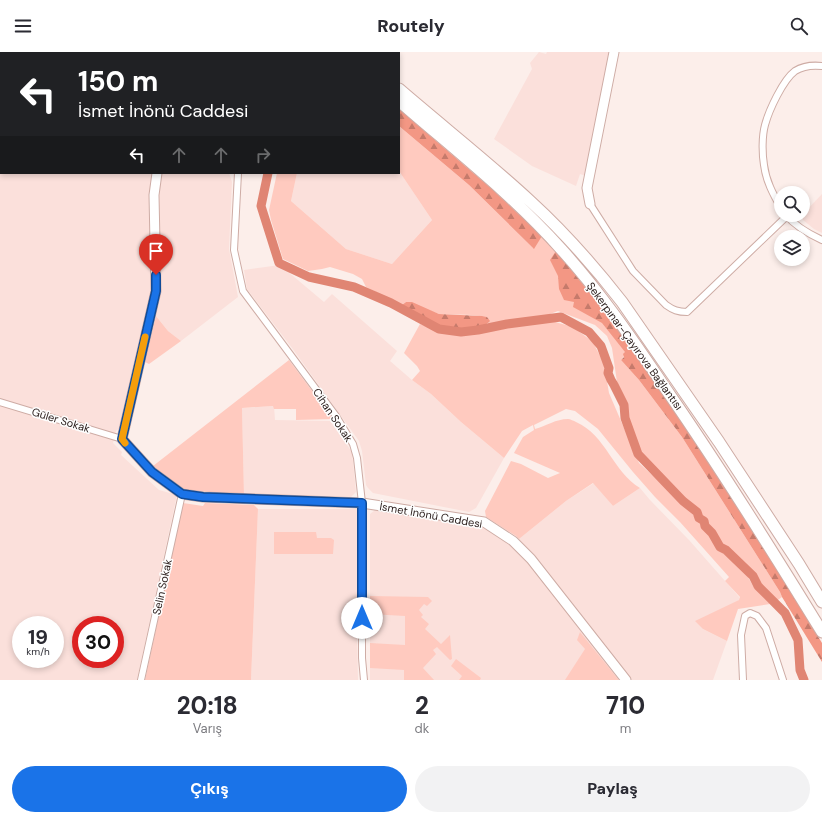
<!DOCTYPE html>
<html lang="tr">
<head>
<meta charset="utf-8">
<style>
  body { margin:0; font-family:"DM Sans",sans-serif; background:#f2f2f3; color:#2b2b33; height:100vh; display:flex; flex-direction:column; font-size:15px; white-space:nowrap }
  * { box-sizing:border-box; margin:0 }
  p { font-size:13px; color:#7c7c81 }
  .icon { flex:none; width:22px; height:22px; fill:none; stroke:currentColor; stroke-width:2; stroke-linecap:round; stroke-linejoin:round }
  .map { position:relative; height:628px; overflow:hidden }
  .side { display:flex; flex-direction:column; background:#fff; flex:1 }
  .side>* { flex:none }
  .top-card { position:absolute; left:0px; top:0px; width:400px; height:122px; box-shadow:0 2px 6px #0003; background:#202124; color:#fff; overflow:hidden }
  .controls { position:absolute; left:774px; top:134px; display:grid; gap:8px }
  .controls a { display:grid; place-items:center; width:36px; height:36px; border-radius:50%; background:#fff; box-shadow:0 2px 6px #0003; font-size:20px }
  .speed { position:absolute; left:12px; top:564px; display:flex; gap:8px; font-size:20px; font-weight:700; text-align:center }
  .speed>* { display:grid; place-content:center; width:52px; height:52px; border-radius:50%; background:#fff; box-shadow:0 2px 6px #0003; line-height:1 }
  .speed small { font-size:10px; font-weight:400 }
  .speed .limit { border:6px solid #d22; background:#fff; color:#111 }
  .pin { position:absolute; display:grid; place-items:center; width:34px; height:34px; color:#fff; margin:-41px -17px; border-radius:50% 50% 50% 0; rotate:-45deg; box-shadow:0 0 4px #0007 }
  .pin .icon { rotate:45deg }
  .me { position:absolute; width:44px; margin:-22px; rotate:0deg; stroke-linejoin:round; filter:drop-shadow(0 0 3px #0008) }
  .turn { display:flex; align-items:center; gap:14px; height:84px; padding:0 12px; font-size:18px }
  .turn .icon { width:52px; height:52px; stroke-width:2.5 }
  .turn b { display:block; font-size:28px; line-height:34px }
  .lanes { display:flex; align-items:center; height:38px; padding:0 12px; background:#0003; justify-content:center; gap:20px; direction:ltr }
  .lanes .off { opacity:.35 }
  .eta { display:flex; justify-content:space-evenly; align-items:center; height:68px; text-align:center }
  .eta b { font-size:24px; font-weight:800; line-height:28px }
  .primary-button { display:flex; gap:8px; margin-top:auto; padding:8px 12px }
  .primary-button a { flex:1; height:46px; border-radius:24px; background:#1a73e8; color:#fff; font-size:16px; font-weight:800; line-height:46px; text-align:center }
  .primary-button a+a { background:#f2f2f3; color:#2b2b33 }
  header { display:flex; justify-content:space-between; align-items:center; height:52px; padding:0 12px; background:#fff; font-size:18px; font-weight:800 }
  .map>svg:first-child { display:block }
</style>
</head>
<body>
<header><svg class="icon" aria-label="menu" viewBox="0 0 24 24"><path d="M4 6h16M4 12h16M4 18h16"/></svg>Routely<svg class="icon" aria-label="search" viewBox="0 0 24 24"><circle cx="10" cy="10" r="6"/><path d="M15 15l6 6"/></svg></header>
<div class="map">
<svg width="822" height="628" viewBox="0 0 822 628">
  <defs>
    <pattern id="forest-firs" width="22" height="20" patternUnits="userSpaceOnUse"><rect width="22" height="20" fill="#f39784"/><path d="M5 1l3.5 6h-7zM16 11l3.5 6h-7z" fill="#c57a6b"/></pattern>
  </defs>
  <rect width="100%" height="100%" fill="#fceeea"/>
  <path fill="#fbe0db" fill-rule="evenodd" d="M0,0H171L1,1V121H229L232,130L229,197L238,245L181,289L168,279L156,264L147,261L122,374L116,379L113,391L122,400L121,403L159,438L177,443L137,628H0ZM21,573H55V607H21ZM81,573H115V607H81Z
    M539,0L546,2L547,0H611L586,124L580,122L576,134L532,114L494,87L532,17L530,11Z
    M399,119L432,168L392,212L346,197L291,149L297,121H399Z
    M822,142V181L814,177L803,168L802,163Z
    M280,213L324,250L332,242L397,299L390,309L412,328L431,342L461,370L504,406L476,456L469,460L373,441L368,436L366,433L362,399L359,389L292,296L247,237L244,218Z
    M274,354L275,368L330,369L352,400L356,440L351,445L244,443L242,356Z
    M594,431L613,454L640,436L650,448L689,488L740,546L739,548L703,577L727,589L713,628H370V462L375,458L482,473L511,491L582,577L531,507L519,487L566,449Z
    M258,457H359L357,578L358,628H251Z"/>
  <path fill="#ffcabf" d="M399,74L469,133L533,196L542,184L565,209L631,295L621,308L639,328L682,385L780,540L782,545L775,550L762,536L753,521L744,511L722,493L706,467L701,464L699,459L677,440L641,403L640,397L628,366L626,354L618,337L612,296L607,284L595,273L558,259L542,265L487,274L489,269L487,265L472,263L439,262L406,250L402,253L366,235L362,227L353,222L330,215L322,217L308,219L283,207L271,168L269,158L277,121H297L291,149L346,197L392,212L432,168L399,119Z
    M156,264L168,279L181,289L149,312L145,310Z
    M548,268L573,275L593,290L604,312L609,341L639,411L691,459L694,464L700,470L718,497L745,520L753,534L770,552L738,557L727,589L703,577L695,569L739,548L740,545L725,529L729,525L680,470L655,445L633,420L598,377L575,359L566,357L534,373L535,377C546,374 556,367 568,367C570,367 574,369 576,370C606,383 613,420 640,436L613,454L593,431L566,449L519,487L516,484L486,465L485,459L511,409L521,412L548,426L560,421L514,401L523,385L534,378L533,373L522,379L504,406L461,370L431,342L412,328L420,319L417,314L404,301L420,272L443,281L479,282L505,274Z
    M289,308L333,367L296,368V357H274L273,354L242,356L244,443L186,438L173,431L153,414Z
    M183,451L203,454L205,451L254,453L258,457L251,628H145Z
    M274,480H316L317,486H331L334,488L333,502H274Z
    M370,544L428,545L432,549L427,554L424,552L419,558L423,563L421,565L429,572L425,577L441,592L450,583L452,607L450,608L437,595L433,598L436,602L423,616L434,628H404V618L370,616V591L405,593V564L370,562Z
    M580,580L618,627V628H565L585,597L577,588Z
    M456,607L481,626L480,628H459L462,624L451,614Z"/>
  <path fill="url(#forest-firs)" d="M399,57L492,137L542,184L534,197L469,133L399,74Z
    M556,199L602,256L631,295L697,392L780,522L822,591V610L782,545L780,540L682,385L639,328L621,308L624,305L623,302L625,300L602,271L573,255L574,250L564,248L559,237L558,224L550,208Z
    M406,250H412L439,262L482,264L487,265L490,269C482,280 450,278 438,274C427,270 413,259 402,253Z"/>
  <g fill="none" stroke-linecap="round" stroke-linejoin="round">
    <path stroke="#e08573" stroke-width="9" d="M275,0V1
      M268,121L261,154L279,211L309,225L354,235L391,251L439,277L461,280L478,278L507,272L561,265L589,280L601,294L609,316L608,321L611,328L614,333L624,353L625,366L638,402L683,449L697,460L699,466L704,469L705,474L712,481L720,495L726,498L753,524L758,534L785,561L798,588L800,618L804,628"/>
    <g stroke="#ceaca5" stroke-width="8">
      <path id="street" d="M232,0V1
        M176,1V0
        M0,109H1
        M238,121L234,198L243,239L336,364L353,392L357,406L362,451V606L364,628
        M590,152L633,219L666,253C673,258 678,260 687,260L787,164
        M781,156C773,142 766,129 764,113C762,101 762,84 765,73C769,58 783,28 795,19C803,14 813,13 822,14
        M786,163C796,175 809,182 822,188
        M0,350L122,387
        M141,628L182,442
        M743,628L741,583L745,564L750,561L757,564L766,576L783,628"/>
    </g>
    <g stroke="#ceaca5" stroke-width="11">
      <path id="secondary" d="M129,0L130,1
        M157,121L154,143L156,239L122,387L152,420L182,442L203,445L362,451L484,470L513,489L531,507L626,628
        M590,152L587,136L614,0"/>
    </g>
    <g stroke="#ceaca5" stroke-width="13">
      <path id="highway" d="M345,0L346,1
        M358,0L359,1
        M399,37C443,75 488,110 530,149C564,180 594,214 622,250L719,390L799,512L822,550
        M399,49C454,97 512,142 561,197C602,242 636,293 670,343C723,420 773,500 822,580"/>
    </g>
    <use href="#street" stroke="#fff" stroke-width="6"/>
    <use href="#secondary" stroke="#fff" stroke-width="9"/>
    <use href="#highway" stroke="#fff" stroke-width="11"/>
  </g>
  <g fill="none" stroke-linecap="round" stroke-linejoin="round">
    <g stroke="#114b97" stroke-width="10">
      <path id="route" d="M156,223V239L122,387L152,420L182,442L203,445L362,451V566"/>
    </g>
    <use href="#route" stroke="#1a73e8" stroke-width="7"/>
    <path stroke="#f59e0b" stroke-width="7" d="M125,391L122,387L145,285"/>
  </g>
  <g text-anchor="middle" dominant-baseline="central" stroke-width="3" stroke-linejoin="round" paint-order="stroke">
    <g font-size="11" fill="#281b19" stroke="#fefefe">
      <text transform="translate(635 294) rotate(54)">Şekerpınar-Çayırova Bağlantısı</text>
      <text transform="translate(333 363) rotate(56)">Cihan Sokak</text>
      <text transform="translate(61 368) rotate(17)">Güler Sokak</text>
      <text transform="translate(431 463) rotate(10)">İsmet İnönü Caddesi</text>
      <text transform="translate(162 535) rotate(-78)">Selin Sokak</text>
    </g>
  </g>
</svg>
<div class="controls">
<a><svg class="icon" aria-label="search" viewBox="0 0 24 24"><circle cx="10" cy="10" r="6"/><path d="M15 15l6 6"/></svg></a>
<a><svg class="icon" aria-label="layers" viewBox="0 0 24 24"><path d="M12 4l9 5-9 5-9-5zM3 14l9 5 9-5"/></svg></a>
</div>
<div class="speed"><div>19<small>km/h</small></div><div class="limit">30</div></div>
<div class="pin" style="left:156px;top:223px;background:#d93025"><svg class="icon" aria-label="arrive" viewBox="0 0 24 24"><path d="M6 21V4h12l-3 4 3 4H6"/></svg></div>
<svg class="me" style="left:362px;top:566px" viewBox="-20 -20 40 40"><circle r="19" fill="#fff"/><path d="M0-13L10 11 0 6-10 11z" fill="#1a73e8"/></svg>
<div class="top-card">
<div class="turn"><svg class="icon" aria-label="left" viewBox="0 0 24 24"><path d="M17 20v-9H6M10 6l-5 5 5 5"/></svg><div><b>150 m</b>İsmet İnönü Caddesi</div></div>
<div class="lanes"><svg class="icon" aria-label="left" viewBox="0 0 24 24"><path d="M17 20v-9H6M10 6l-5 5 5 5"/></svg><svg class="icon off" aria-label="ahead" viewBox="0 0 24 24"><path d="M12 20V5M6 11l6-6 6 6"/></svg><svg class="icon off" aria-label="ahead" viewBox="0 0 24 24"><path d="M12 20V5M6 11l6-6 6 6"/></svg><svg class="icon off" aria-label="right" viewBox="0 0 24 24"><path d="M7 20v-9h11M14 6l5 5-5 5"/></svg></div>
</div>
</div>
<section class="side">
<div class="eta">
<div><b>20:18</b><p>Varış</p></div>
<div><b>2</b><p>dk</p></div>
<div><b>710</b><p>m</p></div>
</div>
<div class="primary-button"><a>Çıkış</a><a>Paylaş</a></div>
</section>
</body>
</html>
